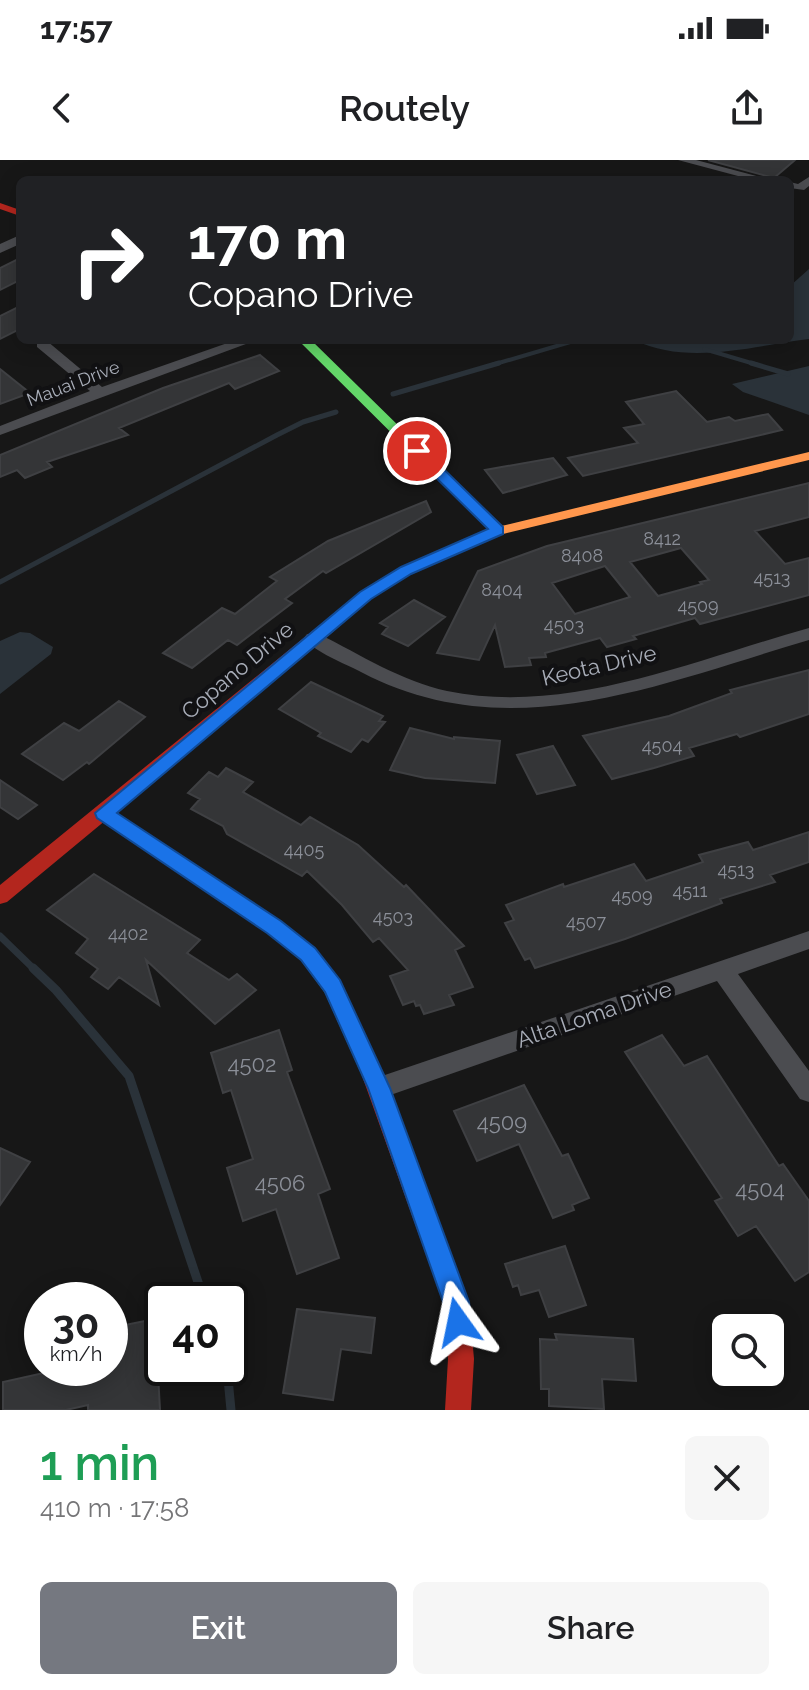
<!DOCTYPE html>
<html lang="en">
<head>
<meta charset="utf-8">
<style>
  body { margin:0; font-family:Raleway,sans-serif; background:#f6f6f6; color:#202124; height:100vh; display:flex; flex-direction:column; font-size:30px; white-space:nowrap }
  * { box-sizing:border-box; margin:0 }
  p { font-size:26px; color:#757577 }
  .icon { flex:none; width:44px; height:44px; fill:none; stroke:currentColor; stroke-width:2; stroke-linecap:round; stroke-linejoin:round }
  .map { position:relative; height:1250px; overflow:hidden }
  .panel { display:flex; flex-direction:column; background:#fff; flex:1 }
  .panel>* { flex:none }
  .hud { position:absolute; left:16px; top:16px; width:778px; height:168px; border-radius:12px; box-shadow:0 4px 20px #0003; background:#202124; color:#fff; overflow:hidden }
  .tools { position:absolute; left:712px; top:1154px; display:grid; gap:16px }
  .tools a { display:grid; place-items:center; width:72px; height:72px; border-radius:12px; background:#fff; box-shadow:0 4px 20px #0003; font-size:40px }
  .speed { position:absolute; left:24px; top:1122px; display:flex; gap:16px; font-size:40px; font-weight:700; text-align:center }
  .speed>* { display:grid; place-content:center; width:104px; height:104px; border-radius:50%; background:#fff; box-shadow:0 4px 20px #0003; line-height:1 }
  .speed small { font-size:20px; font-weight:400 }
  .speed .limit { border:4px solid #111; border-radius:12px; background:#fff; color:#111 }
  .pin { position:absolute; display:grid; place-items:center; width:68px; height:68px; color:#fff; margin:-34px; border:4px solid #fff; border-radius:50%; box-shadow:0 2px 8px #0007 }
  .me { position:absolute; width:88px; margin:-44px; rotate:348deg; stroke-linejoin:round; filter:drop-shadow(0 0 6px #0008) }
  .turn { display:flex; align-items:center; gap:28px; height:168px; padding:0 40px; font-size:36px }
  .turn .icon { width:104px; height:104px; stroke-width:2.5 }
  .turn b { display:block; font-size:56px; line-height:68px }
  .round { display:grid; place-items:center; flex:none; width:84px; height:84px; border-radius:12px; background:#f6f6f6 }
  .headline { display:flex; align-items:center; justify-content:space-between; height:136px; padding:0 40px }
  h1 { font-size:48px; font-weight:600; line-height:60px; color:#1e9e55 }
  .cta { display:flex; gap:16px; margin-top:auto; padding:16px 40px }
  .cta a { flex:1; height:92px; border-radius:12px; background:#757880; color:#fff; font-size:32px; font-weight:600; line-height:92px; text-align:center }
  .cta a+a { background:#f6f6f6; color:#202124 }
  .status { display:flex; justify-content:space-between; align-items:center; height:56px; padding:0 40px; background:#fff; direction:ltr }
  .status svg { height:22px; fill:currentColor }
  header { display:flex; justify-content:space-between; align-items:center; height:104px; padding:0 40px; background:#fff; font-size:36px; font-weight:600 }
  .map>svg:first-child { display:block }
</style>
</head>
<body>
<div class="status"><b>17:57</b><svg viewBox="0 0 49 12"><path d="M0 12V9h3v3zM5 12V6h3v6zM10 12V3h3v9zM15 12V0h3v12zM26 1h20v11H26zM47 4h2v5h-2z"/></svg></div>
<header><svg class="icon" aria-label="back" viewBox="0 0 24 24"><path d="M15 5l-7 7 7 7"/></svg>Routely<svg class="icon" aria-label="share" viewBox="0 0 24 24"><path d="M12 15V3M7 8l5-5 5 5M5 13v7h14v-7"/></svg></header>
<div class="map">
<svg width="809" height="1250" viewBox="0 0 809 1250">
  <rect width="100%" height="100%" fill="#171717"/>
  <path fill="#2a3239" d="M809,109V179C752,186 688,206 634,180H790V126Z
    M809,206V255L743,232L732,224Z
    M20,472L30,473L53,487L51,494L0,534V481Z"/>
  <g fill="none" stroke-linecap="round" stroke-linejoin="round">
    <path stroke="#2a3239" stroke-width="4" d="M704,189L758,205
      M492,205L577,180"/>
    <path stroke="#2a3239" stroke-width="5" d="M751,203L788,214
      M393,234L499,203
      M0,422L277,275L303,262L336,252"/>
    <path stroke="#2a3239" stroke-width="7" d="M0,776L35,810"/>
    <path stroke="#2a3239" stroke-width="9" d="M33,808L56,830L129,916L204,1140
      M227,1208L231,1250"/>
  </g>
  <path fill="#343537" stroke="#3f4043" stroke-width="2" fill-rule="evenodd" d="M708,0H795L774,18Z
    M20,98V120L0,130V108Z
    M20,146V169L0,179V156Z
    M260,195L279,211L235,229L229,223L119,268L128,275L47,302L52,307L25,318L17,310L0,317V295L163,228Z
    M0,209L30,233L0,244Z
    M676,231L707,262L729,257L735,261L768,254L782,270L583,316L568,298L638,283L624,268L644,264L626,242Z
    M553,298L567,315L503,333L485,310Z
    M809,323V357L755,371L785,404L809,398V435L700,464L695,458L633,476L636,479L607,487L600,478L545,493L546,497L529,498L531,505L505,507L495,465L479,500L437,493L478,411L547,386ZM681,388L709,420L700,422L702,424L658,436L630,402ZM605,406L630,437L575,454L552,423Z
    M426,341L431,352L326,413L323,411L285,439L292,443L237,485L228,480L192,508L163,493L222,448L235,454L277,421L270,417L328,381Z
    M414,440L445,457L408,486L382,474L388,467L380,463Z
    M809,510V554L740,577L737,574L689,588L694,596L654,608L612,619L583,576L669,556L732,533L730,530Z
    M311,522L383,556L379,561L385,562L368,582L362,579L351,592L318,576L321,573L279,549Z
    M119,541L145,557L89,604L87,602L63,620L22,594L64,563L79,571Z
    M410,568L454,579V577L500,581L495,623L425,618L390,610Z
    M553,586L575,625L537,634L517,595Z
    M226,608L253,622L243,632L301,665L310,657L358,685L404,727L406,725L464,786L455,790L473,827L449,835L454,845L424,854L420,845L416,846L414,841L403,845L390,816L408,810L379,778L373,782L342,745L307,711L302,716L227,674L223,666L191,649L200,639L188,633L209,612L218,617Z
    M0,620L37,645L18,659L0,647Z
    M809,672V702L770,715L775,722L720,739L722,743L625,779L535,808L530,798L525,800L505,763L514,760L506,745L563,724L564,727L634,704L646,721L703,702L699,695L748,682L753,690Z
    M94,714L200,780L187,793L229,820L237,814L256,830L215,864L146,800L159,845L119,817L108,829L91,817L98,809L76,793L88,779L47,750Z
    M279,870L292,910L287,912L330,1029L318,1034L339,1098L297,1114L276,1049L243,1061L227,1008L253,999L231,930L223,933L211,893Z
    M662,875L684,906L707,896L779,1006L783,1004L809,1041V1112L795,1121L756,1066L738,1076L715,1041L722,1038L625,892Z
    M524,925L562,996L568,994L589,1038L572,1045L574,1050L553,1058L519,984L477,1001L454,951Z
    M0,988L30,1002L0,1045Z
    M565,1086L586,1145L549,1157L539,1130L521,1135L518,1125L513,1127L505,1104Z
    M297,1149L375,1158L371,1193L341,1189L333,1240L283,1233Z
    M155,1159L160,1250H88V1245L66,1250H3V1222L66,1208H110V1168Z
    M555,1174L633,1179L636,1221L602,1219L604,1249L549,1246V1229H541L540,1179L557,1180Z"/>
  <g fill="none" stroke-linecap="round" stroke-linejoin="round">
    <path fill="#4b4c50" fill-rule="evenodd" d="M678,0H696L772,20H753Z
      M809,17V26L804,30L790,28V22L798,24Z
      M20,75V84L0,93V84Z
      M236,180H257L0,275V266L90,231L37,187V181H47L102,227Z
      M809,468V480C662,523 509,590 361,512C344,503 316,493 304,478L307,474H319C361,495 401,521 447,531C568,556 694,500 809,468Z
      M809,771V789L738,814L809,911V942L800,939L717,821L379,939L370,936L367,928L370,920L379,917Z"/>
    <path fill="#63d668" fill-rule="evenodd" d="M298,180H311L503,368V374H493Z
      M104,646L281,761L315,788L340,821L383,913L380,920L372,923L364,920L325,833L301,800L267,773L98,658L95,653L98,648Z"/>
    <path fill="#ff974d" fill-rule="evenodd" d="M809,292V300L503,374L411,414L370,439L328,476H316L314,472L360,433L401,408L493,368Z"/>
    <path fill="#b3261e" fill-rule="evenodd" d="M0,43L20,50V56L0,49Z
      M322,467L328,468L330,472L328,476L7,742L0,744V725L316,468Z
      M372,903L380,906L383,913L469,1142L474,1199L471,1250H445L448,1199L443,1142L361,913L364,906Z"/>
  </g>
  <path fill="#1a73e8" stroke="#114b97" stroke-width="2" d="M412,288H422L503,367V374L411,414L371,439L117,653L281,761L315,788L340,820L390,928L469,1142L471,1162L467,1171L458,1175L449,1171L443,1142L368,928L325,832L301,800L267,773L97,658L95,653L360,432L401,407L488,369L412,294Z"/>
  <g text-anchor="middle" dominant-baseline="central" stroke-width="8" stroke-linejoin="round" paint-order="stroke">
    <g font-size="18" fill="#a8adb8" stroke="#111113">
      <text transform="translate(73 223) rotate(-21)">Mauai Drive</text>
    </g>
    <g font-size="18" fill="#8b8f98">
      <text x="662" y="378">8412</text>
      <text x="582" y="395">8408</text>
      <text x="772" y="417">4513</text>
      <text x="502" y="429">8404</text>
      <text x="698" y="445">4509</text>
      <text x="564" y="464">4503</text>
      <text x="662" y="585">4504</text>
      <text x="304" y="689">4405</text>
      <text x="736" y="709">4513</text>
      <text x="690" y="730">4511</text>
      <text x="632" y="735">4509</text>
      <text x="393" y="756">4503</text>
      <text x="586" y="761">4507</text>
      <text x="128" y="773">4402</text>
    </g>
    <g font-size="22" fill="#a8adb8" stroke="#111113">
      <text transform="translate(599 505) rotate(-13)">Keota Drive</text>
      <text transform="translate(237 510) rotate(-40)">Copano Drive</text>
      <text transform="translate(594 854) rotate(-19)">Alta Loma Drive</text>
    </g>
    <g font-size="22" fill="#8b8f98">
      <text x="252" y="904">4502</text>
      <text x="502" y="962">4509</text>
      <text x="280" y="1023">4506</text>
      <text x="760" y="1029">4504</text>
    </g>
  </g>
</svg>
<div class="tools">
<a><svg class="icon" aria-label="search" viewBox="0 0 24 24"><circle cx="10" cy="10" r="6"/><path d="M15 15l6 6"/></svg></a>
</div>
<div class="speed"><div>30<small>km/h</small></div><div class="limit">40</div></div>
<div class="pin" style="left:417px;top:291px;background:#d93025"><svg class="icon" aria-label="arrive" viewBox="0 0 24 24"><path d="M6 21V4h12l-3 4 3 4H6"/></svg></div>
<svg class="me" style="left:458px;top:1162px" viewBox="-20 -20 40 40"><path d="M0-17L14 15 0 8-14 15z" fill="#1a73e8" stroke="#fff" stroke-width="4"/></svg>
<div class="hud">
<div class="turn"><svg class="icon" aria-label="right" viewBox="0 0 24 24"><path d="M7 20v-9h11M14 6l5 5-5 5"/></svg><div><b>170 m</b>Copano Drive</div></div>
</div>
</div>
<section class="panel">
<div class="headline"><div><h1>1 min</h1><p>410 m · 17:58</p></div><a class="round"><svg class="icon" aria-label="close" viewBox="0 0 24 24"><path d="M6 6l12 12M18 6L6 18"/></svg></a></div>
<div class="cta"><a>Exit</a><a>Share</a></div>
</section>
</body>
</html>
